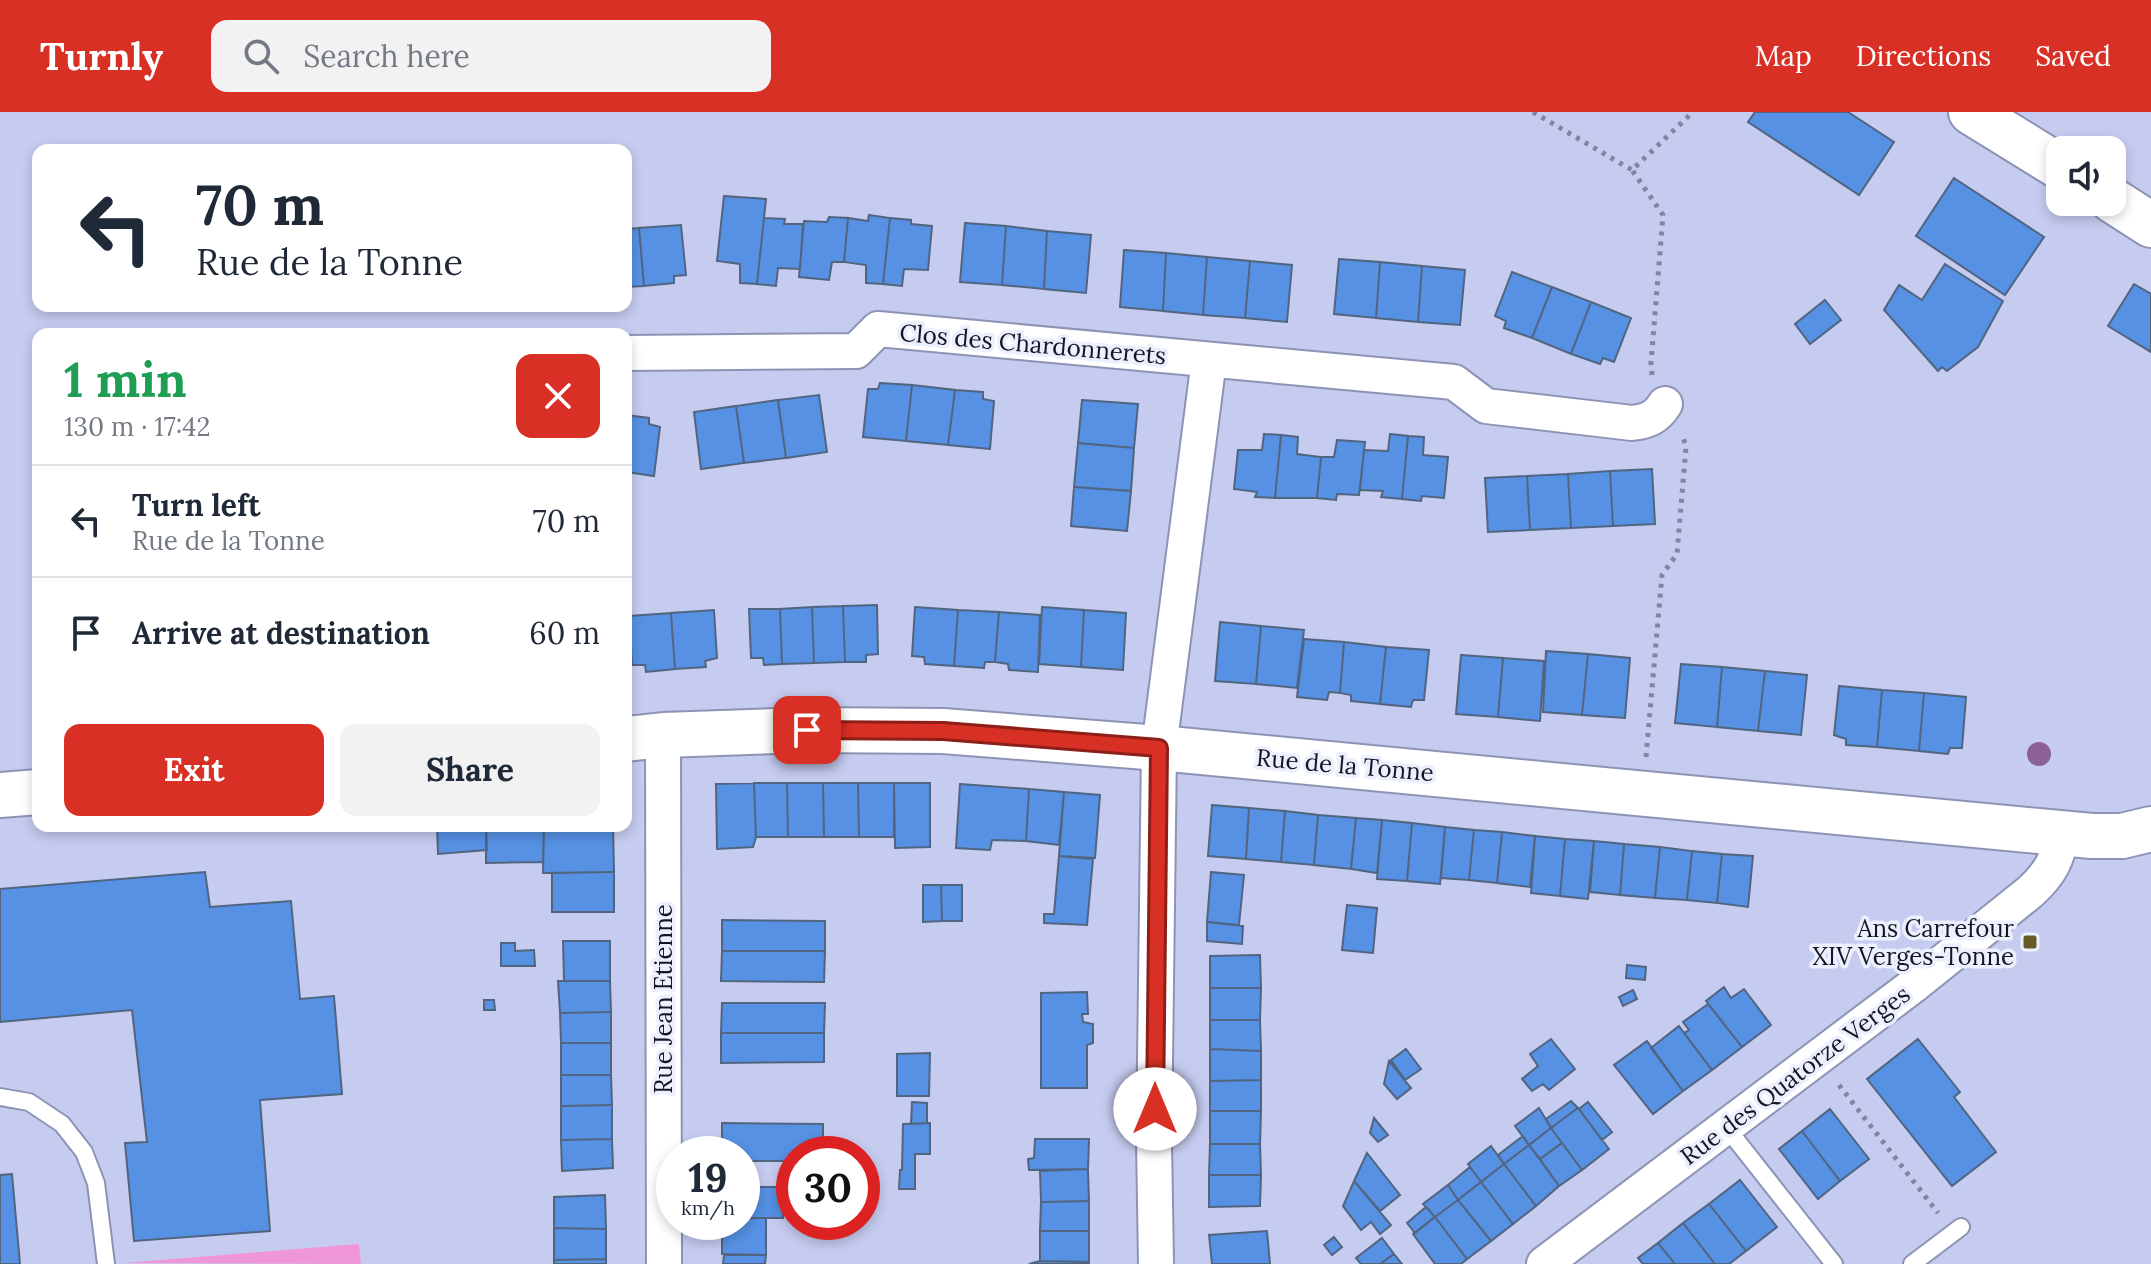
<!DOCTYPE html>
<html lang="en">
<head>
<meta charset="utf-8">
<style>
  body { margin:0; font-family:Lora,serif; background:#f2f2f3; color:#1f2937; height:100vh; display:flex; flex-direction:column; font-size:30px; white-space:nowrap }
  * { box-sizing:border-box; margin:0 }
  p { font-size:26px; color:#747a83 }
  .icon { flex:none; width:44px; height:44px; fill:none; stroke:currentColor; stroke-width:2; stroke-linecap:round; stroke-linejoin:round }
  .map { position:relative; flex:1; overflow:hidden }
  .panel { position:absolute; left:32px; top:216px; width:600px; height:504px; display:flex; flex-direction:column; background:#fff; border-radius:16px; box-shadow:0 4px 12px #0003 }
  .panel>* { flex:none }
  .banner { position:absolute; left:32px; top:32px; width:600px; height:168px; border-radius:16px; box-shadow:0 4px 12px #0003; background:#fff; color:#1f2937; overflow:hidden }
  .fabs { position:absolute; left:2046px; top:24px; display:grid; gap:16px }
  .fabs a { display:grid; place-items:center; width:80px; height:80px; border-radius:16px; background:#fff; box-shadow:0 4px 12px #0003; font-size:40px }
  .speed { position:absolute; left:656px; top:1024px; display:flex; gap:16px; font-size:40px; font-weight:700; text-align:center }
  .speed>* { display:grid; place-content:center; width:104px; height:104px; border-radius:50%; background:#fff; box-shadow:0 4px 12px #0003; line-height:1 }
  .speed small { font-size:20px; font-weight:400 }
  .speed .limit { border:12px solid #d22; background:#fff; color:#111 }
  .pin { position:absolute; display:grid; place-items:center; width:68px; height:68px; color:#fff; margin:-34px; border-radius:16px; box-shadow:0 4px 12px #0006 }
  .me { position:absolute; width:88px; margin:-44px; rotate:0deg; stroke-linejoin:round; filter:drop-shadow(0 0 6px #0008) }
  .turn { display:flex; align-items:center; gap:28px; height:168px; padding:0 32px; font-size:36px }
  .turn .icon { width:104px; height:104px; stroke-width:2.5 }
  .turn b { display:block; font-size:56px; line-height:68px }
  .round { display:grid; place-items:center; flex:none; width:84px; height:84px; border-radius:16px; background:#f2f2f3 }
  .overview { display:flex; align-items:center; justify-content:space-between; height:136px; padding:0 32px }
  h1 { font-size:48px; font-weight:800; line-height:60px; color:#1e9e55 }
  .button { display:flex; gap:16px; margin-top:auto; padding:16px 32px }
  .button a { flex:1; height:92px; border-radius:16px; background:#d93025; color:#fff; font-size:32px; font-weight:800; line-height:92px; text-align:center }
  .button a+a { background:#f2f2f3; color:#1f2937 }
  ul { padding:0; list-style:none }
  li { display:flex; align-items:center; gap:24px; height:112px; padding:0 32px; border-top:2px solid #e0e1e3 }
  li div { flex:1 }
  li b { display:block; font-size:30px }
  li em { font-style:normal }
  header { display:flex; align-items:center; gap:48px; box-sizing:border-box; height:112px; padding:0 40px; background:#d93025; color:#fff }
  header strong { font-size:38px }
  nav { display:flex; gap:44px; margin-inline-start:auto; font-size:28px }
  .search { width:560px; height:72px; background:#f2f2f3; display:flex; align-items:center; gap:20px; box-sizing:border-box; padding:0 28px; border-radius:16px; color:#747a83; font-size:30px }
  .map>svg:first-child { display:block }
</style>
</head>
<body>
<header>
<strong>Turnly</strong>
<div class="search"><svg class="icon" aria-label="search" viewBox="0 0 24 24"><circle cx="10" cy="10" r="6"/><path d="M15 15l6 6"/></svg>Search here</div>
<nav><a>Map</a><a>Directions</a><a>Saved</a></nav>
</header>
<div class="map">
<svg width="2151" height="1152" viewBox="0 0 2151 1152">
  <rect width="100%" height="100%" fill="#c6ccf0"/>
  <path fill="#ef96d8" d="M359,1132L361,1152L123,1151Z"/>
  <path fill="#5691e4" stroke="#516480" stroke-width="2" d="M1755,0H1848L1894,30L1859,83L1748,10Z
    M1954,66L2044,125L2005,183L1916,124Z
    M724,84L766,87L757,172L740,171V152L717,149Z
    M869,103L890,106L883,172L866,171V153L844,150L848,106L868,109Z
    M829,105L848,106L844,150H832L829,168L799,165L804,109L827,110Z
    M764,106L785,107L784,112H803L800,157L778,156L776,174L757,172Z
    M890,106L911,108V112L932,114L928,158L904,157L902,174L883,172Z
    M965,111L1006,114L1002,173L960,170Z
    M681,113L686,163L674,164V171L644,174L639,116Z
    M1006,114L1047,119L1044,177L1002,173Z
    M639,116L644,174L626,175V117Z
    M1047,119L1091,123L1086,181L1044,177Z
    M1124,138L1166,141L1163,199L1120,195Z
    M1166,141L1207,145L1203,203L1163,199Z
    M1207,145L1250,149L1245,206L1203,203Z
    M1339,147L1380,150L1376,206L1334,202Z
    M1250,149L1292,153L1287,210L1245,206Z
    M1380,150L1422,154L1418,210L1376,206Z
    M1945,152L2003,189L1978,235L1947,259L1942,255L1938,259L1884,198L1899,173L1922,188Z
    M1422,154L1465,158L1460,213L1418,210Z
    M1512,160L1552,175L1532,226L1504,216L1506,209L1495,204Z
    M2134,172L2151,182V240L2108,214Z
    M1552,175L1591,190L1571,242L1532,226Z
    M1825,188L1841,208L1810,232L1795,212Z
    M1591,190L1631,206L1614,250L1603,246L1600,252L1571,242Z
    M880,271L912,273L906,329L863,325L868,277H878Z
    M912,273L955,278L948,333L906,329Z
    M955,278L983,280V287L994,289L990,337L948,333Z
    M819,283L827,340L786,346L778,288Z
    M778,288L786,346L744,351L736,294Z
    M1082,288L1138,292L1134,336L1078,331Z
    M736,294L744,351L701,357L694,300Z
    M626,303L649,306V312L660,315L654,364L626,360Z
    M1264,322L1281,323L1275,386L1255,385L1257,380L1234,377L1238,338H1262Z
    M1390,322L1408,324L1402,387L1381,385L1383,379L1360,378L1364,338L1388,339Z
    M1281,323L1298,325L1297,342L1321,345L1317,386H1275Z
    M1408,324L1424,325L1423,343L1448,345L1444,386L1422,384L1421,389L1402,387Z
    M1337,328L1365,330L1359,383L1337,382L1336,388L1317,386L1321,345H1334Z
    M1078,331L1134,336L1131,379L1074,375Z
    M1652,357L1655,412L1613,414L1610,359Z
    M1610,359L1613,414L1571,416L1568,362Z
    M1568,362L1571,416L1530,418L1527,364Z
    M1527,364L1530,418L1488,420L1485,366Z
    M1074,375L1131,379L1127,419L1071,414Z
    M877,493L878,542L866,543V550H845L843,494Z
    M843,494L845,550L814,551L812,495Z
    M812,495L814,551L782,552L780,497Z
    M915,495L958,498L954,554L925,552L924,545L912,544Z
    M1042,495L1084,498L1081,555L1039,552Z
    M749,497H780L782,552L764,553L763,546H751Z
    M714,498L717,546L705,549L706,555L675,557L671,501Z
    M958,498L999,500L995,550H985L984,556L954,554Z
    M1084,498L1126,501L1123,558L1081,555Z
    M999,500L1040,503L1038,560L1009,558L1008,552L995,550Z
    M671,501L675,557L646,560L645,553H632L629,504Z
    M629,504L632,553L626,554V505Z
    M1220,510L1261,514L1256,572L1215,569Z
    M1261,514L1304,518L1297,576L1256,572Z
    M1304,527L1344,530L1340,581L1329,580L1327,588L1297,585Z
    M1344,530L1386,535L1380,592L1351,589V583L1340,581Z
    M1386,535L1429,538L1424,588H1413L1411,595L1380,592Z
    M1546,539L1588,542L1582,603L1543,600Z
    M1588,542L1630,546L1625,606L1582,603Z
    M1461,543L1503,546L1498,605L1456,602Z
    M1503,546L1544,549L1540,609L1498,605Z
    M1681,552L1722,555L1717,615L1675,611Z
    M1722,555L1765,559L1758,619L1717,615Z
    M1765,559L1807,563L1801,623L1758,619Z
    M1839,574L1882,578L1877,635L1846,633V627L1834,623Z
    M1882,578L1924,581L1919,639L1877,635Z
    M1924,581L1966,585L1962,636H1950L1948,642L1919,639Z
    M754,671H787L788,725H756Z
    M754,671L756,725L753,735L717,737L716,672Z
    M787,671H823L824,725H788Z
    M823,671H858L859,725H824Z
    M858,671H894V725H859Z
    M894,671H930V735L895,736Z
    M960,672L1029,677L1026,729L992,728L990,738L956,736Z
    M1029,677L1064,680L1059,733L1026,729Z
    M1064,680L1100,683L1095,746L1059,744Z
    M1212,693L1249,696L1246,747L1208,744Z
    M1249,696L1285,699L1281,750L1246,747Z
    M1285,699L1318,703L1314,753L1281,750Z
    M1318,703L1356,706L1351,757L1314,753Z
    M1356,706L1382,708L1377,761L1351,757Z
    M1382,708L1412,711L1407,769L1377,767Z
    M1412,711L1445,715L1440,772L1407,769Z
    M437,714H486L487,738L438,742Z
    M486,714H544L543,750L486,751Z
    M544,714H613L614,760L543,761Z
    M1445,715L1474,718L1469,768L1441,766Z
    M1474,718L1502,720L1497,771L1469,768Z
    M1502,720L1535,724L1530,775L1497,771Z
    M1535,724L1565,727L1560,784L1531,781Z
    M1565,727L1594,729L1588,787L1560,784Z
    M1594,729L1624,732L1620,783L1590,780Z
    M1624,732L1660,735L1655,786L1620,783Z
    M1660,735L1692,739L1687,788L1655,786Z
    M1692,739L1722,742L1717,791L1687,788Z
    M1722,742L1753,744L1748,795L1717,791Z
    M1059,744L1093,747L1087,813L1044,811V802H1054Z
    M205,760L210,795L291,789L300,887L334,884L342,982L260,988L270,1119L134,1129L125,1031L147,1030L132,898L0,910V777Z
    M614,760V800H552V761Z
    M1211,760L1244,763L1239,813L1207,810Z
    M923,773H941L942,809L923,810Z
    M941,773H962V809H942Z
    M1347,793L1377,796L1373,841L1342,838Z
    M722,808L825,809V839H722Z
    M1207,810L1243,814L1242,832L1207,829Z
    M563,829H610V869H564Z
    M501,831H515V839L534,838L535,854H501Z
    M722,839H825L824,870L721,869Z
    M1260,843L1261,876H1210V844Z
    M1627,853L1646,855L1645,868L1626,866Z
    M558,869H610L611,900L560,901Z
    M1724,875L1731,886L1744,877L1771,913L1742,935L1706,889Z
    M1210,876H1261L1260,908H1210Z
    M1633,878L1637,887L1623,894L1619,885Z
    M1087,880L1088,902H1082L1083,910L1093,912V931L1087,933V976H1041V881Z
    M484,888H494L495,898H484Z
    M722,891H825L824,921H721Z
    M1708,892L1742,935L1712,958L1684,921L1689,918L1683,910Z
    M611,900V931H561L560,901Z
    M1210,908H1260L1261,939L1210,937Z
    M1679,914L1712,958L1683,979L1651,936Z
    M721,921H824V950L721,951Z
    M1551,927L1575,957L1549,978L1543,972L1532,979L1522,967L1538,954L1530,942Z
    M1918,927L1960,980L1954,985L1996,1040L1952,1074L1867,967Z
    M1647,929L1683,979L1653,1002L1614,953Z
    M561,931H611V963H561Z
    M1210,937L1261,939V968L1210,969Z
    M1406,937L1421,957L1405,968L1391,948Z
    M930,941L929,984H897V942Z
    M1389,949L1411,976L1397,987L1384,972Z
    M561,963H611L612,993L561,994Z
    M1261,968V999H1210V969Z
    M1571,989L1578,996L1551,1016L1546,1007Z
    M912,990L927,991V1011L911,1012Z
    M1588,990L1612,1020L1602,1028L1579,997Z
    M612,993V1027L561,1028V994Z
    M1539,996L1551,1016L1529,1033L1515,1014Z
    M1578,996L1609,1037L1582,1058L1551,1016Z
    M1830,997L1869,1047L1840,1069L1802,1019Z
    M1210,999H1261L1260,1032H1210Z
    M1374,1006L1388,1023L1378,1030L1370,1021Z
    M722,1011L823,1012V1042H794V1049H742V1042H722Z
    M930,1011V1042H915V1077H899L900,1058H902L903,1012Z
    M1551,1016L1562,1031L1540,1047L1529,1033Z
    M1802,1019L1840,1069L1818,1087L1779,1037Z
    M1523,1024L1529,1033L1504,1052L1498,1043Z
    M612,1027L613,1056L562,1059L561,1028Z
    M1035,1027H1089L1088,1057L1029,1058L1028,1047L1034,1046Z
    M1562,1031L1582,1058L1559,1074L1540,1047Z
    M1210,1032H1260L1261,1063H1209Z
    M1529,1033L1559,1074L1536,1094L1504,1052Z
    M1491,1034L1504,1052L1481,1070L1468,1052Z
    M1367,1041L1400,1083L1380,1099L1354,1069Z
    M1504,1052L1536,1094L1513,1112L1481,1070Z
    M1470,1055L1481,1070L1458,1088L1448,1073Z
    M1088,1057L1089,1089L1041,1090L1040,1059Z
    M12,1062L20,1152H0V1063Z
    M1209,1063H1261L1260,1094L1209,1095Z
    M1740,1068L1777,1115L1746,1139L1709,1092Z
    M1354,1069L1391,1113L1380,1122L1371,1110L1361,1118L1343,1094Z
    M1481,1070L1513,1112L1491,1129L1458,1088Z
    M1448,1073L1458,1088L1435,1105L1423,1092Z
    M742,1075H782L783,1106H742Z
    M605,1083L606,1117L554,1116V1085Z
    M1458,1088L1491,1129L1467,1147L1435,1105Z
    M1089,1089V1119H1040L1041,1090Z
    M1709,1092L1746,1139L1729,1152H1715L1683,1111Z
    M1426,1095L1435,1105L1415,1121L1407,1111Z
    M1435,1105L1467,1147L1461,1152H1435L1413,1122Z
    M742,1106H766V1143L722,1142V1110H742Z
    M1683,1111L1715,1152H1675L1658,1131Z
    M554,1116L606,1117V1147L554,1148Z
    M1040,1119H1089V1150L1040,1149Z
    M1267,1119L1270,1152H1212L1209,1123Z
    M1334,1125L1342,1135L1332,1143L1324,1133Z
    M1382,1126L1394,1142L1380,1152H1361L1356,1146Z
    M1658,1131L1675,1152H1643L1638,1146Z
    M1394,1142L1402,1152H1380Z
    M724,1143H766L765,1152H723Z
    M606,1147V1152H554V1148Z
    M1040,1149L1089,1150V1152H1029Z"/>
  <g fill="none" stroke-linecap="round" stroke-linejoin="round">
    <g stroke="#8d93b4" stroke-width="20">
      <path id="lane" d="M0,985L29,990L62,1012L84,1040L96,1071L106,1152
        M1726,1015L1834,1152
        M1912,1152L1961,1115"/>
    </g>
    <g stroke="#8d93b4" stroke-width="38">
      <path id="street" d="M626,241L856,239L878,217L1454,270L1486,294L1632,311C1648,309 1656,306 1665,292
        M663,623L664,1152
        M1156,1152L1154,1028L1159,636L1209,248
        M1544,1152L1914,873L2030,780C2050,762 2058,747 2062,720"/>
    </g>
    <g stroke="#8d93b4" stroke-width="48">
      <path id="secondary" d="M1971,0L2060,55
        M2112,88L2151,113
        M626,627L663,623L807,618L943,619L1159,636L2092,724H2122L2151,717
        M0,683L38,680"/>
    </g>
    <path stroke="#8085a0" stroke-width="5" stroke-dasharray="4 6" stroke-linecap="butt" d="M1533,0L1632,58
      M1652,263L1651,251L1663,103L1632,58L1693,0
      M1646,645L1662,463L1677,442L1686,335L1683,325
      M1839,973L1938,1101"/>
    <use href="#lane" stroke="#fff" stroke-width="16"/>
    <use href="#street" stroke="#fff" stroke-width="34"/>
    <use href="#secondary" stroke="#fff" stroke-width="44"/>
  </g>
  <circle fill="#8c6197" cx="2039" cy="642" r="12"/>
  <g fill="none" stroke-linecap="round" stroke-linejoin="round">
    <g stroke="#8d1f18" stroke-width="20">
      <path id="route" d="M807,618L943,619L1159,636L1155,997"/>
    </g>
    <use href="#route" stroke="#d93025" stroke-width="14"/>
  </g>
  <rect fill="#655a26" stroke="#eceffd" stroke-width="3" x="2022" y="822" width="16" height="16" rx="4"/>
  <g text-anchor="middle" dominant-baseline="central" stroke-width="7" stroke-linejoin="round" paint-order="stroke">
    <g font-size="24" fill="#141623" stroke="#eceffd">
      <text transform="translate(1033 232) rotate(5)">Clos des Chardonnerets</text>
      <text transform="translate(1345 653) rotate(5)">Rue de la Tonne</text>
      <text transform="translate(663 887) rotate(-90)">Rue Jean Etienne</text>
      <text transform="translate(1795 963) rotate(-37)">Rue des Quatorze Verges</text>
    </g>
    <g font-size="24" fill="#141623" stroke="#eceffd" text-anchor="end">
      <text x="2014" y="816">Ans Carrefour<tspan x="2014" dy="28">XIV Verges-Tonne</tspan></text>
    </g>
  </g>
</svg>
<div class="fabs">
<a><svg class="icon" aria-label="sound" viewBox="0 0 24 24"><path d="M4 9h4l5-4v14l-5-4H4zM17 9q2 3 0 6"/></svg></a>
</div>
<div class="speed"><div>19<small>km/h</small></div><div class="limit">30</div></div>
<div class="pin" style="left:807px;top:618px;background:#d93025"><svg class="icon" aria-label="arrive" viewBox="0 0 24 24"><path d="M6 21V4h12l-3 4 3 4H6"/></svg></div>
<svg class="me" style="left:1155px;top:997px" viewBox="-20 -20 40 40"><circle r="19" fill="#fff"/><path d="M0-13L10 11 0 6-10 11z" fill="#d93025"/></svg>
<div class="banner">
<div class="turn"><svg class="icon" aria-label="left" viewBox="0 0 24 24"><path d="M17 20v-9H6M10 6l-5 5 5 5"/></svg><div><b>70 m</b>Rue de la Tonne</div></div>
</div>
<section class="panel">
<div class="overview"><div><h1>1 min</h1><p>130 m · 17:42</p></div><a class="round" style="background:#d93025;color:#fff"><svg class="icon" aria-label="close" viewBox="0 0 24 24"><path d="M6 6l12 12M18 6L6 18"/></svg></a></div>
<ul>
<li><svg class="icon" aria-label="left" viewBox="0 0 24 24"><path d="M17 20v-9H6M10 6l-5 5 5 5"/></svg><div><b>Turn left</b><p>Rue de la Tonne</p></div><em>70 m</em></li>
<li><svg class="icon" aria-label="arrive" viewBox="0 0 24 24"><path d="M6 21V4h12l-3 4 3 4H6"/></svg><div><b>Arrive at destination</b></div><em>60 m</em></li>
</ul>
<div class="button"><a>Exit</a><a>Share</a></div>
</section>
</div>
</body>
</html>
